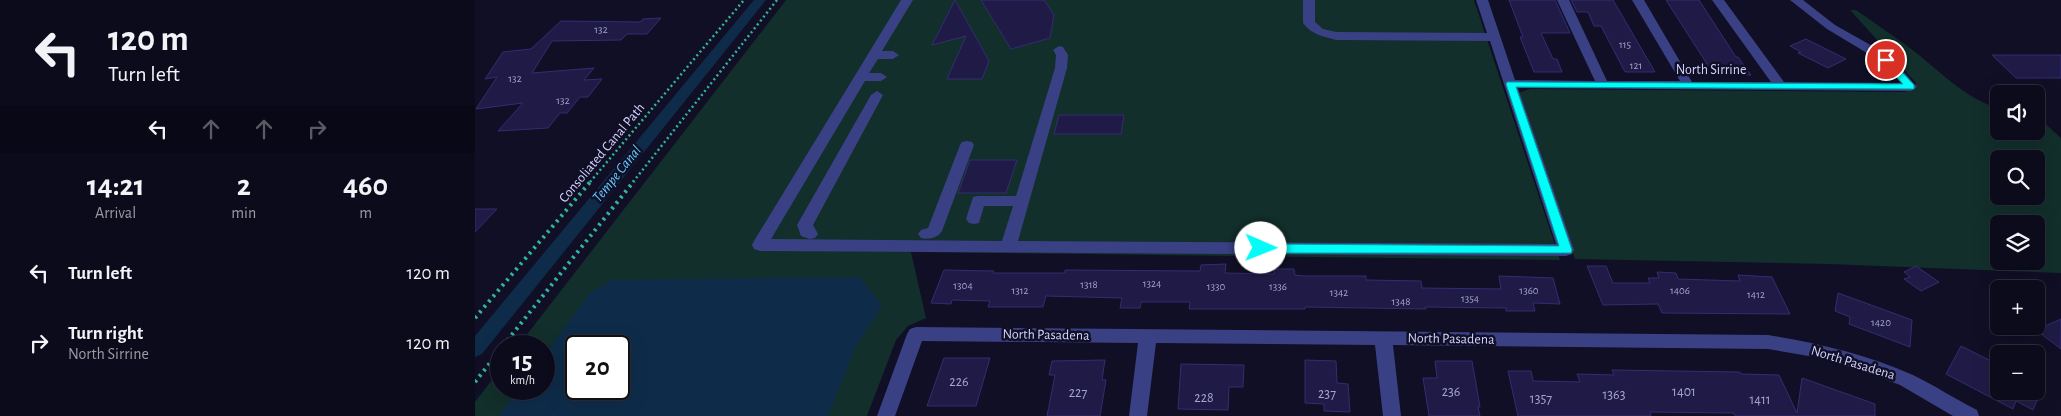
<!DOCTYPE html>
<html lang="en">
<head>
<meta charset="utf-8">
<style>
  body { margin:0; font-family:"Alegreya Sans",sans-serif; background:#151425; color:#f1f3f6; height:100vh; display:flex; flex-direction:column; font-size:19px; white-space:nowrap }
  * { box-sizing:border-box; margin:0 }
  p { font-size:16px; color:#9a9ba3 }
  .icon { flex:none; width:28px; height:28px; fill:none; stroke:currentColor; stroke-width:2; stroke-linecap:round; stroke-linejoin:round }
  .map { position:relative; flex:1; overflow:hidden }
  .sheet { display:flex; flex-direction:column; background:#0c0b1c; width:475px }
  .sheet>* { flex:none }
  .guide { background:#0c0b1c; color:#f1f3f6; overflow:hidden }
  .fabs { position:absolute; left:1515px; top:85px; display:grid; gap:10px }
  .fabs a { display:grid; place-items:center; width:55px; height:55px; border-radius:8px; background:#0c0b1c; box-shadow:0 5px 20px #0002,0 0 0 1px #2c2b3b; font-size:25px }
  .speed { position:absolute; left:15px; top:335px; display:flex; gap:10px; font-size:25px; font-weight:700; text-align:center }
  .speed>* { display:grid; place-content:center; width:65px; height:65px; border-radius:50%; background:#0c0b1c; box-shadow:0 5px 20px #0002,0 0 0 1px #2c2b3b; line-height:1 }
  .speed small { font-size:12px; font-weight:400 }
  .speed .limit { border:2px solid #111; border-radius:8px; background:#fff; color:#111 }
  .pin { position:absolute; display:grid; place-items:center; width:42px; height:42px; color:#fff; margin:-21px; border:2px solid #fff; border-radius:50%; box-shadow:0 1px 5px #0007 }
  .me { position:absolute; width:55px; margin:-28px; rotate:91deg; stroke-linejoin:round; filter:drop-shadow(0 0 4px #0008) }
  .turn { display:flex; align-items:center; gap:18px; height:105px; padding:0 25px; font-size:22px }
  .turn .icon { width:65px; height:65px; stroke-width:2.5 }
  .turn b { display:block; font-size:35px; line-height:42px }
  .lanes { display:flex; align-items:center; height:48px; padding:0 25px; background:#0003; justify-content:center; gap:25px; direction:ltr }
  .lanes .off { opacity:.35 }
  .eta { display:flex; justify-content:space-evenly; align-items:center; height:85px; text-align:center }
  .eta b { font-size:30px; font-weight:600; line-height:35px }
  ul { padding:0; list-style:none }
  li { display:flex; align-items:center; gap:15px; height:70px; padding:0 25px }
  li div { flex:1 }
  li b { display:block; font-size:19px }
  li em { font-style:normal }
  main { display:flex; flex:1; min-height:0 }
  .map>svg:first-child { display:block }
</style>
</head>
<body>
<main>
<section class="sheet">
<div class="guide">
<div class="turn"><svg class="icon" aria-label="left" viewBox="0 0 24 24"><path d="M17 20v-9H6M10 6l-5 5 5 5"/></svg><div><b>120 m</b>Turn left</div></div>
<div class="lanes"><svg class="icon" aria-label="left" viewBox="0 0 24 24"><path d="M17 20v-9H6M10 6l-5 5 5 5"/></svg><svg class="icon off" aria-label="ahead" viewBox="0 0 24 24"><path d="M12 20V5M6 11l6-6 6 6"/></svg><svg class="icon off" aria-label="ahead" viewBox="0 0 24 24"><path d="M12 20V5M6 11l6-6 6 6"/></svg><svg class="icon off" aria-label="right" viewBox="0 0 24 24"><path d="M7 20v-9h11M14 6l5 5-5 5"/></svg></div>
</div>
<div class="eta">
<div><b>14:21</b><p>Arrival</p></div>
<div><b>2</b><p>min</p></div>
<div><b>460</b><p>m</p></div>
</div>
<ul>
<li><svg class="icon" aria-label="left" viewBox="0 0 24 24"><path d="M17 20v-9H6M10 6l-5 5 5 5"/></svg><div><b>Turn left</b></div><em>120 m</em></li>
<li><svg class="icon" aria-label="right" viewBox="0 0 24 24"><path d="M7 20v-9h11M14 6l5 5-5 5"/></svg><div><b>Turn right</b><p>North Sirrine</p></div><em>120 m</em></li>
</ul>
</section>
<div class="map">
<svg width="1586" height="416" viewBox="0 0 1586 416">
  <rect width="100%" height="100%" fill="#100f25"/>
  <path fill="#122f2b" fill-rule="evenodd" d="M311,0H999L1085,260L436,252L451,318L433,326L421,340L392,416H0V402L26,368V389H69V346H43ZM101,346H144V389H101Z
    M1375,10H1381C1402,25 1424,39 1444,55C1467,74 1495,101 1524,108V131H1561V118L1565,119L1586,138V273L1353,264L1100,259L1044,96L1045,92L1055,89L1429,92L1438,89L1441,83ZM1524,159H1561V196H1524ZM1524,224H1561V261H1524Z"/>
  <path fill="#0e2c4a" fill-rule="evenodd" d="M385,277L407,306L381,346L353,416H24L44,389H69V356L115,293L137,280ZM101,346H144V389H101Z"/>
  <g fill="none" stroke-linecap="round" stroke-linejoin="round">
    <path fill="#0e2c4a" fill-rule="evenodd" d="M279,0H291L7,354L0,357V336Z"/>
  </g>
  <path fill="#1f1b46" stroke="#332d72" d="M480,0L514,61L507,79H472L491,36L457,45Z
    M506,0H569L579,15L575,38L536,49Z
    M1034,0H1080L1095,33H1066L1078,59H1082L1087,72H1059L1045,37H1048Z
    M1096,0H1138L1180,72H1150L1126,26H1119L1113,12H1102Z
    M1191,0H1224L1261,57H1263L1276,75H1239Z
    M186,18L172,34H152L146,40L77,41L57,73L119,68L109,80L127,79L113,97H105L92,113H85L73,128L23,131L48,103L1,109L22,77L10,79L28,52L56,49L86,21L165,22L168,19Z
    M1331,39L1371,59L1353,68L1323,53L1326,52L1315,46Z
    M1517,55H1586V78H1541Z
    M584,115H649L646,134H579Z
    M495,160H542L531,193H483Z
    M0,209H22L0,232Z
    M751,264L750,273L799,274V269H819L820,275L829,276H891V280L946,281L947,288L1026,289L1024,276L1078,278L1085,304L1058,303L1060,311H1031V308L950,307L951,309L830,307V309H714L715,302H666L665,308H645L647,298L571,296L568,307H513L515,301L477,300L476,304L456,303L469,270L519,271L518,273H590V270L725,271L726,265Z
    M1112,266H1131L1138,283H1175L1173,278H1184L1182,272L1201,273L1203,279L1265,281L1263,275L1297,277L1315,314L1187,313L1183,304L1128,305Z
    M1441,266L1464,282L1446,291L1429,279L1435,277L1429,272Z
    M1363,293L1437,320L1435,347L1374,324L1375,317L1360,311Z
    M1586,319V349L1561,330Z
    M1486,346L1524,365V391H1551L1563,398L1558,410L1541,401L1538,409L1471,374Z
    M469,358H515L501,406H452Z
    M630,360L627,380H631L625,416H572L580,375H574L577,361Z
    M830,360L861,361L862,383L873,384L875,412L849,411V404L830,403Z
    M960,361H997L1005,407H1003L1005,416H954L948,378H962Z
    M706,364L769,365L768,387H754L753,410L703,409Z
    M1137,370L1265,372L1266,374L1304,375L1322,413L1327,378L1400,404V416H1260L1259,413L1175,412L1176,416H1043L1033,371H1056L1058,381L1105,382L1102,374L1139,375Z"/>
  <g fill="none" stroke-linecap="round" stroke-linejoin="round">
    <path stroke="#30b69f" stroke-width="2.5" stroke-dasharray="2 3" stroke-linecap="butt" d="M115,182L269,0
      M158,182L302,0"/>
    <path stroke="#30b69f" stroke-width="4" stroke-dasharray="2.5 4.5" stroke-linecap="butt" d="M0,318L116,181
      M28,346L159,181
      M0,382L26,349"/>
    <path fill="#3a4084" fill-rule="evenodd" d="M426,0H438L407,51H418L424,55L418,59H403L394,73H406L412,77L406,81H390L296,239L527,241L538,206H509L504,223L499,224L494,223L491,219L498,197L503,196H541L580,68L581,55L578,50L584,46L588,47L593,55L592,68L543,241L1081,244L1015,41L861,40C847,36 837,35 828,23V0H840V22L848,29L861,32L1012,33L1001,0H1013L1040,80L1120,81L1082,0H1094L1132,81H1205L1157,0H1169L1217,82H1296L1237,0H1249L1309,82L1426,83L1407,62L1352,29L1315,0H1328L1360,25L1415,56L1442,87L1436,91L1043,88L1099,250L1097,254L1091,256L285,251L279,249L277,245L279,241Z
      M402,91L408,95L338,225L343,234L340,238L335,239L326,236L322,225L396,95Z
      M492,141L497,142L499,145L467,231C463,238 453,240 446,238L443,234L446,230L453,228L485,145L487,142Z
      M441,327L1293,335C1342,343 1392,354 1438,375C1459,385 1480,399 1502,410L1504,416H1478L1425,385L1388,371L1345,358L1293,349L918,345L926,416H908L900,345L681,343L672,416H654L663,343L447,341L420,416H402L432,334L435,329Z"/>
  </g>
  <path fill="#02fcf8" stroke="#01a4a1" d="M1411,57L1414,58L1439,85V89L1041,87L1097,250L1096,253H786L780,248L786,244L1084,246L1031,84L1032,82L1428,84L1406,60Z"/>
  <g text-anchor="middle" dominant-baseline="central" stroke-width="5" stroke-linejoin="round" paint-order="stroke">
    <g font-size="11" fill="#a6a5d1">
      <text x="126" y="29">132</text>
      <text x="1150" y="44">115</text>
      <text x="1161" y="65">121</text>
      <text x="40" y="78">132</text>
      <text x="88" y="100">132</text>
      <text x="677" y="283">1324</text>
      <text x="614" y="284">1318</text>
      <text x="488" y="285">1304</text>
      <text x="741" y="286">1330</text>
      <text x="803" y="286">1336</text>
      <text x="545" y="290">1312</text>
      <text x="1054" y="290">1360</text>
      <text x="1205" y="290">1406</text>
      <text x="864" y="292">1342</text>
      <text x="1281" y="294">1412</text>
      <text x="995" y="298">1354</text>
      <text x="926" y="301">1348</text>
      <text x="1406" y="322">1420</text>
    </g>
    <g font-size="14" fill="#d3d3ff" stroke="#100f25">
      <text x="1236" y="70">North Sirrine</text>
      <text transform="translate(127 153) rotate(-50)">Consoliated Canal Path</text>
      <text transform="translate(571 335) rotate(1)">North Pasadena</text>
      <text transform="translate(976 339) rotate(1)">North Pasadena</text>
      <text transform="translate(1378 363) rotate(17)">North Pasadena</text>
    </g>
    <g font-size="14" fill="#a6a5d1">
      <text x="484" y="382">226</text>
      <text x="976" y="392">236</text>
      <text x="1209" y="392">1401</text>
      <text x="603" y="393">227</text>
      <text x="852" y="394">237</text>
      <text x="1139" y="395">1363</text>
      <text x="729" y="398">228</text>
      <text x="1066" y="399">1357</text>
      <text x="1285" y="400">1411</text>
    </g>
    <g font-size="15" font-style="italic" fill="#62c8fe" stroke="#100f25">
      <text transform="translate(142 174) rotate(-51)">Tempe Canal</text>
    </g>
  </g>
</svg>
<div class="fabs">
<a><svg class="icon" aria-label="sound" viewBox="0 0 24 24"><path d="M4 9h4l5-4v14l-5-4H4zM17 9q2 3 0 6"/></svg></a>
<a><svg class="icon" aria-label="search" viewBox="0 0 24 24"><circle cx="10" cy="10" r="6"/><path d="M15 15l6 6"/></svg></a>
<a><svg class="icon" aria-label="layers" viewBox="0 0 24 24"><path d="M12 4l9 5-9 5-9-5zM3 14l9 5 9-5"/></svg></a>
<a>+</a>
<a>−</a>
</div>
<div class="speed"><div>15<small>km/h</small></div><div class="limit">20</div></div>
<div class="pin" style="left:1411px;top:60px;background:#d93025"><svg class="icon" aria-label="arrive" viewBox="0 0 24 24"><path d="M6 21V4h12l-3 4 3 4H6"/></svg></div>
<svg class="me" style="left:786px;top:248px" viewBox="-20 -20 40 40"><circle r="19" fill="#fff"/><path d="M0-13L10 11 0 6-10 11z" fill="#02fcf8"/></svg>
</div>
</main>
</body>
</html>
